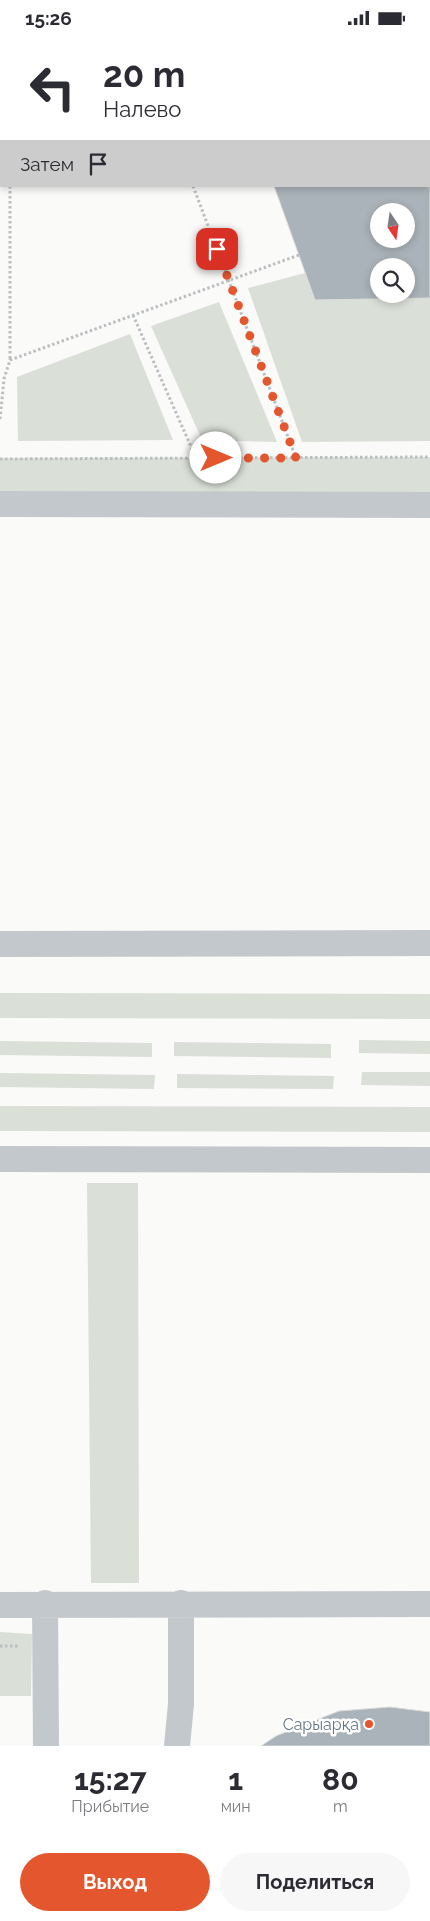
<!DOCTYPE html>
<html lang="ru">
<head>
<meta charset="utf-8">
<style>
  body { margin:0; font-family:Raleway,sans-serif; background:#f7f7f7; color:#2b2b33; height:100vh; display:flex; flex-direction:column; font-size:19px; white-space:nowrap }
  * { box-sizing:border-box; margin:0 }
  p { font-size:16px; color:#7c7c81 }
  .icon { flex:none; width:28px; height:28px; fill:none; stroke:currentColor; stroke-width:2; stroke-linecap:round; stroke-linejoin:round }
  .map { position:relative; height:1711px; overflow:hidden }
  .drawer { display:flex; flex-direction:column; background:#fff; flex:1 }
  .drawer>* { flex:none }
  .banner { position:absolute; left:0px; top:0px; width:430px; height:152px; box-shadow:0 2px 8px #0003; background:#fff; color:#2b2b33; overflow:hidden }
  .needle { width:32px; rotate:167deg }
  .buttons { position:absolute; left:370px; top:168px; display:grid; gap:10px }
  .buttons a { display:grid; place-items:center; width:45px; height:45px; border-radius:50%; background:#fff; box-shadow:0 2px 8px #0003; font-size:25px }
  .pin { position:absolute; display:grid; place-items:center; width:42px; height:42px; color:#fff; margin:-21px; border-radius:10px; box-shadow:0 2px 8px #0006 }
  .me { position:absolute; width:55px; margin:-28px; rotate:90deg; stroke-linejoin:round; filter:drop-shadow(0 0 4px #0008) }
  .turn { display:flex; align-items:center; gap:18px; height:105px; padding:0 20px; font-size:22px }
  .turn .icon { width:65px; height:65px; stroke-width:2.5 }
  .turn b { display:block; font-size:35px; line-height:42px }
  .then { display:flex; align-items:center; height:48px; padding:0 20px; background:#0003; gap:10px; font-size:19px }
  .eta { display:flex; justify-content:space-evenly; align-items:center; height:85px; text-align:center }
  .eta b { font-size:30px; font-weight:700; line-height:35px }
  .cta { display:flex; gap:10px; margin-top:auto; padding:10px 20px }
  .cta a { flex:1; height:58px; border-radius:30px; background:#e4572e; color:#fff; font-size:20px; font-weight:700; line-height:58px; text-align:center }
  .cta a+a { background:#f7f7f7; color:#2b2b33 }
  .status { display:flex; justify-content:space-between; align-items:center; height:35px; padding:0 25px; background:#fff; direction:ltr }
  .status svg { height:14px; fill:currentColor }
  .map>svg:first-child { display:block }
</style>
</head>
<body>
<div class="status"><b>15:26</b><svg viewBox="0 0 49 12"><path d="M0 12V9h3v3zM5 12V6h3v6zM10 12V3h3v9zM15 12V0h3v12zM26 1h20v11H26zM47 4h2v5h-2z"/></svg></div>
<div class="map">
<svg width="430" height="1711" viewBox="0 0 430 1711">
  <rect width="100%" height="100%" fill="#fafaf8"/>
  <path fill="#dadfd7" d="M305,238L315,265L430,263V406L302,407L248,253Z
    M219,267L277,407L202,405L151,291Z
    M130,299L173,405L18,406L17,342Z
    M430,422V459L0,456V423Z
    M0,958L430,959V984L0,983Z
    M359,1005L430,1006V1019L359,1018Z
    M0,1006L152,1008V1022L0,1020Z
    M174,1007L331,1009V1023L174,1021Z
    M362,1037H430V1051L361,1050Z
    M0,1038L155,1040L154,1054L0,1052Z
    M177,1039L334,1041L333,1054L177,1053Z
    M0,1071L430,1072V1097L0,1096Z
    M87,1148H138L139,1548H91Z
    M0,1597L32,1599L31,1661H0Z"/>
  <path fill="#aab3b9" stroke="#dcdcda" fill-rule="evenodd" d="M219,0H430V263L315,265L274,151H429V1ZM379,176H406V204H379ZM379,231H406V259H379Z
    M390,1672L430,1677V1711H261L276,1701L339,1676Z"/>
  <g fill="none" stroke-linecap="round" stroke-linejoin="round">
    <path stroke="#bbbfc2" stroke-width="3" stroke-dasharray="2.5 2.5" stroke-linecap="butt" d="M102,0V1
      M10,151V325
      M193,151L296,423
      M133,280L196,423
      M0,384L4,344L10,325L299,220
      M0,424L430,422
      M0,1611H20"/>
    <path stroke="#c3c8cc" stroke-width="26" d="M0,95H1
      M0,469L430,470
      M0,909L430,908
      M0,1124L430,1125
      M45,1568L46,1711
      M0,1570L430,1569
      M177,1711L181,1669V1568"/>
  </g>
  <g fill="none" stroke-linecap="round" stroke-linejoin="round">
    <path stroke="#e4572e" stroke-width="9" stroke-dasharray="0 16.2" d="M216,423H296L217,214"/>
  </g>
  <circle fill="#e4572e" stroke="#fff" stroke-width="2" cx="369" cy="1689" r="5"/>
  <g text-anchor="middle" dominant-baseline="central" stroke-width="5" stroke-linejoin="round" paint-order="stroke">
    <g font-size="16" fill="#657683" stroke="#fff" text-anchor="end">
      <text x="359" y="1689">Сарыарқа</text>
    </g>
  </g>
</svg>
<div class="buttons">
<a><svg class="needle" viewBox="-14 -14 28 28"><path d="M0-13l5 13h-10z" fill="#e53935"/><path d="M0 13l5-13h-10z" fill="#7c7c81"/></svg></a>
<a><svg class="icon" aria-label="search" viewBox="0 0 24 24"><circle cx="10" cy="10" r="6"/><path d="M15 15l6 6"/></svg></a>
</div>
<div class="pin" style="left:217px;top:214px;background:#d93025"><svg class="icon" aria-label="arrive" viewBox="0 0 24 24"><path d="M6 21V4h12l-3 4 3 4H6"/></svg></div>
<svg class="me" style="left:216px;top:423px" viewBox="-20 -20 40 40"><circle r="19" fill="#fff"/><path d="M0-13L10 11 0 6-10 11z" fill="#e4572e"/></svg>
<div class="banner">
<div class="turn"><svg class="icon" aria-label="left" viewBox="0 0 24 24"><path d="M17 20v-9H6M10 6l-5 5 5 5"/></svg><div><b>20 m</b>Налево</div></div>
<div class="then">Затем<svg class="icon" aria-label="arrive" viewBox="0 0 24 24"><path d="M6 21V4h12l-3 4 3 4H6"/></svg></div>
</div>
</div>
<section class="drawer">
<div class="eta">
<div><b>15:27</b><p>Прибытие</p></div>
<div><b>1</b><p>мин</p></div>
<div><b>80</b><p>m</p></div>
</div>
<div class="cta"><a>Выход</a><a>Поделиться</a></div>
</section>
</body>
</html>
